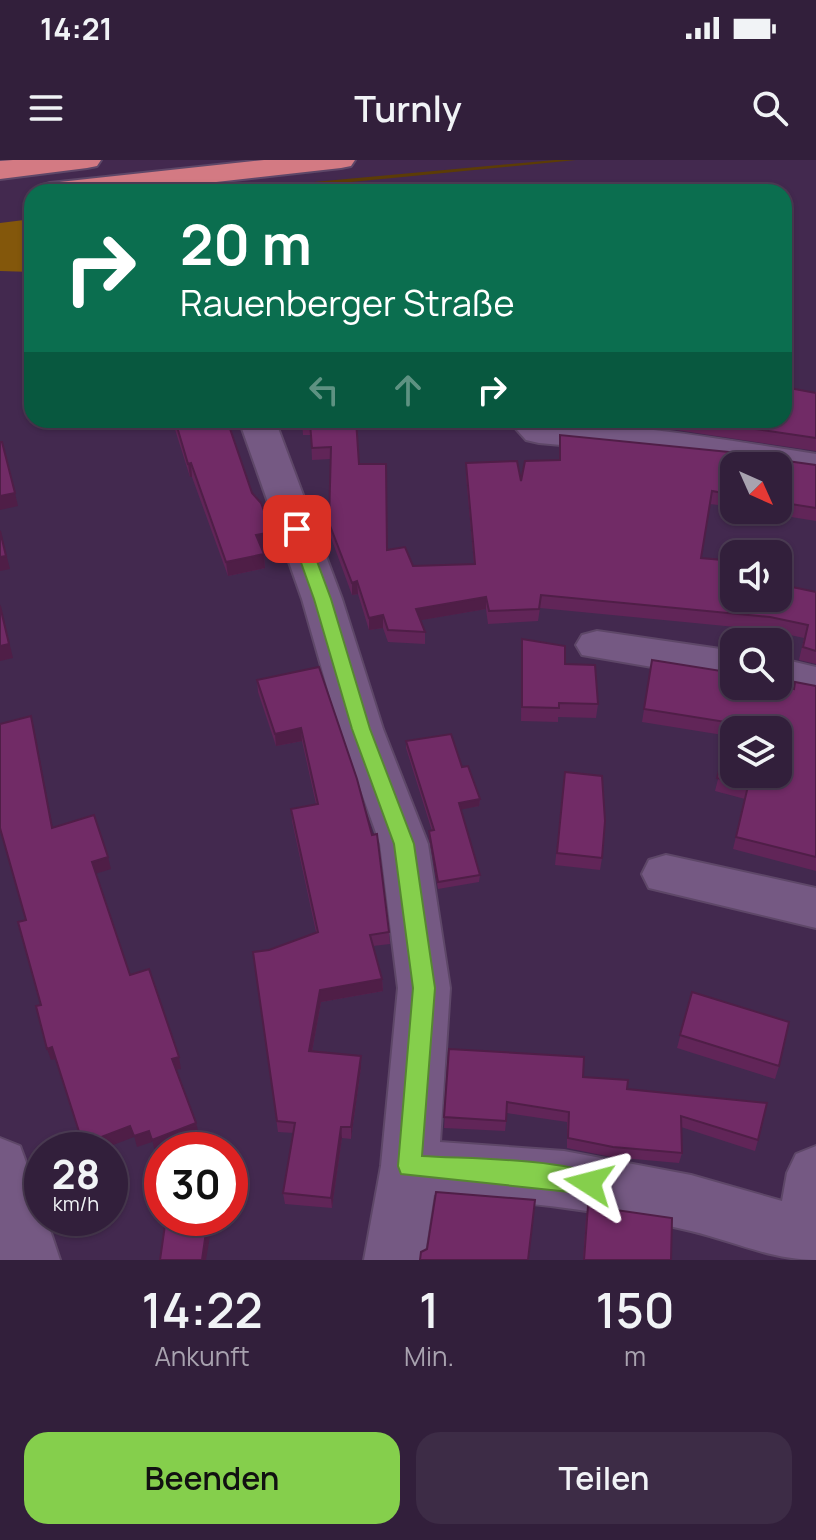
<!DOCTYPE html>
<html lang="de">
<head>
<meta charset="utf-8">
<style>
  body { margin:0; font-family:Manrope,sans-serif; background:#3d2c46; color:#f1f3f6; height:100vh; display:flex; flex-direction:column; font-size:30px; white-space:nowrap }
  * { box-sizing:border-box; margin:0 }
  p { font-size:26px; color:#a8a2af }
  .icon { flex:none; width:44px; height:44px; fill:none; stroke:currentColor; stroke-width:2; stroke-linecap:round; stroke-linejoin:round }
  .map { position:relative; height:1100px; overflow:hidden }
  .details { display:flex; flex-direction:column; background:#321f3b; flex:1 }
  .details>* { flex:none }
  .guide { position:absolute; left:24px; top:24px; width:768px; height:244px; border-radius:24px; box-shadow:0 2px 6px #0004,0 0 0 2px #4d3d55; background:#0b6e4f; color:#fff; overflow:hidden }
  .needle { width:52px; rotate:135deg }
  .tools { position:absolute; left:720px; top:292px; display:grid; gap:16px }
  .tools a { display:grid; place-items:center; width:72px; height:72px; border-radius:16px; background:#321f3b; box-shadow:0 2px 6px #0004,0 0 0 2px #4d3d55; font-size:40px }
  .speed { position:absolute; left:24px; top:972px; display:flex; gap:16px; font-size:40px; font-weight:700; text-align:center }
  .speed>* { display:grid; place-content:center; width:104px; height:104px; border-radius:50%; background:#321f3b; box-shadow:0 2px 6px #0004,0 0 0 2px #4d3d55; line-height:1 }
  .speed small { font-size:20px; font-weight:400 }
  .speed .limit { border:12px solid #d22; background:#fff; color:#111 }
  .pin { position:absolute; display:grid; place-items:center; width:68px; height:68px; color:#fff; margin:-34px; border-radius:16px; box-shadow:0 4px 12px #0006 }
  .me { position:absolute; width:88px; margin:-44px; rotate:279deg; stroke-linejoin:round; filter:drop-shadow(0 0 6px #0008) }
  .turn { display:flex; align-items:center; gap:28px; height:168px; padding:0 24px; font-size:36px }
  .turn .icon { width:104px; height:104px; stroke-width:2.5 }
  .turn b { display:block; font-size:56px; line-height:68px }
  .lanes { display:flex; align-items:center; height:76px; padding:0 24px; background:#0003; justify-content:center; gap:40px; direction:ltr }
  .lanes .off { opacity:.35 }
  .eta { display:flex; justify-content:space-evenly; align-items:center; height:136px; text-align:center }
  .eta b { font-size:48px; font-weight:600; line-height:56px }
  .cta { display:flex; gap:16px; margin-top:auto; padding:16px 24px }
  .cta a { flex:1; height:92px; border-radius:24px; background:#85cf4c; color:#111; font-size:32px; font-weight:600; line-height:92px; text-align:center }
  .cta a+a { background:#3d2c46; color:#f1f3f6 }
  .status { display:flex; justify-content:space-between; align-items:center; height:56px; padding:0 40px; background:#321f3b; direction:ltr }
  .status svg { height:22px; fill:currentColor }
  header { display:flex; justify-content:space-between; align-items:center; height:104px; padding:0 24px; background:#321f3b; font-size:36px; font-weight:600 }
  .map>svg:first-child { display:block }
</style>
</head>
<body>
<div class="status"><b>14:21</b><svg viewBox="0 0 49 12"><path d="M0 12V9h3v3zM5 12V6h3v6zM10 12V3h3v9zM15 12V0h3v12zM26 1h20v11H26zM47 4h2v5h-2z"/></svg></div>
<header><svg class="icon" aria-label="menu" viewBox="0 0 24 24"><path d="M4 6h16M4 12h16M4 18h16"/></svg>Turnly<svg class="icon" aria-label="search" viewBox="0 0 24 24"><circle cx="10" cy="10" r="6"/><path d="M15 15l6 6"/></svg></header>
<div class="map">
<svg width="816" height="1100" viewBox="0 0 816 1100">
  <rect width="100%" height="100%" fill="#43294f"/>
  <path fill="#5c3c06" d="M555,0H576L300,27L292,24Z"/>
  <path fill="#83570b" d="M32,59V112L0,111V63Z"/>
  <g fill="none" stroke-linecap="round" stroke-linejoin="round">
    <g stroke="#5e4768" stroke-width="4">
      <path id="minor" d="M239,260H275L342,439L383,569L428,684L450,828L440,982L564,991L691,1015L782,1041L787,1013L796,994L816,986V1100C772,1100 733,1081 691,1071C606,1050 521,1042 434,1035L424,1100H364L381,1006L398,828L380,684L339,569L302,439Z
        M508,260C610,260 715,278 816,294V316L778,310V306H752L695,297L539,283L526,280Z
        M597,471L734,491V521L582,495L576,485L582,475Z
        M778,498L816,507V537L771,526H778Z
        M666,695L816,728V768L649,728L642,714L649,700Z"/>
    </g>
    <g stroke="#5e4768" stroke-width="4">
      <path id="tertiary" d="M0,978L20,986L42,1046V1058H46L60,1100H0Z"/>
    </g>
    <g stroke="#5e4768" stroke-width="4">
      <path id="motorway" d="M13,0H101L97,6L87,8L0,19V1Z
        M264,0H355L351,6L341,8L128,32H36L40,26L50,23Z"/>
    </g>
    <use href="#minor" fill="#755983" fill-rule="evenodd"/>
    <use href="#tertiary" fill="#755983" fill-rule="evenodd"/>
    <use href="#motorway" fill="#d37a83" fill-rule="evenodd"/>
  </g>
  <path fill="#612558" d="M816,233V291L663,268L575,260H784Z
    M172,260H227L252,333L274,386L261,388L264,394L265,408L228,416L192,317H190Z
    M302,260H356L359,304L387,390L413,406L474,404L466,315V303L521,321L559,300L560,275L816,305V361L749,350H778V306H734V347L710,344L701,398L734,438L816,432V504L799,500L804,478L767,470L540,448L538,461L488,464L486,449L420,460L425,472V484L388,482L383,468L369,470L358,434L352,435L330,375L331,299L312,300L311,275H303Z
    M522,479L565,504L598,544L596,558L558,557V562L521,561Z
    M652,500L793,529L816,526V711L733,689L745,639L715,631L729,576L642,562Z
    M319,507L389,772L390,784L373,786L382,819L383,831L321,842L312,892L361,896V907L351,979L342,978L332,1048L285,1044L283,1033L294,973L278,972L253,792L269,790L316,772L292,661L291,649L316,644L302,581L276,586L258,532L257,520Z
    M406,581L462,607L480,639L479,646L461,649L480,715L479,722L438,729L429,678V671H432L406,588Z
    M565,612L602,698L600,710L555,705Z
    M692,832L779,906L775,919L677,888Z
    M449,889L583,917L627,929L758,980L755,991L681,967L682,993L679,1003L611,997L567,988V962L507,953L505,971L444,968Z
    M588,1046L671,1100H583L586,1058Z"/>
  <path fill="#4f1e47" d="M191,303L192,317H190L188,304Z
    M15,333L18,346L0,350V336Z
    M0,370L10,409L0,411Z
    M272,372L274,386L257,389L256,375Z
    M264,394L265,408L228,416L226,402Z
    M357,421L358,434L352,435V423Z
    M486,437V449L416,461V449Z
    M0,444L13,498L0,501Z
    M383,455V468L369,470V458Z
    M31,556L34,568L55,680L52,668Z
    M301,568L302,581L276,586L275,574Z
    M480,639L479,646L459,650V643Z
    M108,697L111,709L95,714L92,702Z
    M382,819L383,831L321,842L310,903L309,891L320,830Z
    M52,887L56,899L51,900L47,889Z
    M361,896V907L351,979V967Z
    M179,897L181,909L175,910L172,899Z
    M196,963L199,974L155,991L152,980Z
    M130,966L134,977L100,990H85L83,984Z
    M341,967L342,978L332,1048L331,1038Z
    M149,971L152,982L137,987L134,976Z
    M208,1058H213L206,1100H202Z"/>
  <path fill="#712b66" stroke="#4f1e47" stroke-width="2" fill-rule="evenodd" d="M784,227L816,233V278L694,260H784Z
    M175,260H227L252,333L261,343L272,372L256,375L264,394L226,402L191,303L188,304Z
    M302,260H356L359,304H386L387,390L405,387L413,406L475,404L466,303L517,301L521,321L525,301L560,300V275L778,297L780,300L816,305V348L778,342V306H734V335L712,331L701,398L734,401V438H778V424L816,432V491L803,487L808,465L770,457L541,435L539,449L489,451L486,437L416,449L425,472L388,470L383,455L369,458L357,421L352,423L329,363L331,287L312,288L310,263H302Z
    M0,282H2L15,333L0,336Z
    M0,371L6,396L0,397Z
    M0,446L9,484L0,486Z
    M522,479L565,486V504L595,505L598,544L559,543V548L522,547Z
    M652,500L734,513V526H778V524L794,529L795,522L816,526V697L736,677L748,626L717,618L732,563L644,549ZM734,570H778V614H734Z
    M319,507L357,619L372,675L377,674L389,772L370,775L382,819L320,830L309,891L361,896L351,967H341L331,1038L283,1033L295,963L277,961L253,792L269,790L318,772L291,649L318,644L301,568L275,574L257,520Z
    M31,556L52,668L94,655L108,697L92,702L130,815L149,809L179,897L172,899L196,963L152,980L149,971L134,976L130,966L83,984L52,887L47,889L36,846L41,845L18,762L26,760L0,668V564Z
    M451,574L462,607L468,606L480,639L459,643L480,715L438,722L429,671L434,670L406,581Z
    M565,612L602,616L605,661L602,698L557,693Z
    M692,832L789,862L779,906L680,875Z
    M449,889L584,897L583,917L628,920L627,929L767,943L758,980L681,956L682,993L613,987L568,978L569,952L507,942L506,961L444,957Z
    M436,1032L535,1040L528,1100H420L421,1092L427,1089Z
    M588,1046L672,1058L671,1100H584Z
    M166,1058H208L202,1100H160Z"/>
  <path fill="#85cf4c" stroke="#568731" stroke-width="2" d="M297,364L305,369L331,439L370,569L414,684L435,828L422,996C470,999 555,998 598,1015L601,1023L598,1031L589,1034L401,1014L398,1006L413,828L394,684L352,569L314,439L289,369Z"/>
</svg>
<div class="tools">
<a><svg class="needle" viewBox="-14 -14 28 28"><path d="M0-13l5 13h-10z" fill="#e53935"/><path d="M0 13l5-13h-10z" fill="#a8a2af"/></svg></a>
<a><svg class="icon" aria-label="sound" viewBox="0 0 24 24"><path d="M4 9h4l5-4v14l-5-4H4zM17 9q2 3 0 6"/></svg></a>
<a><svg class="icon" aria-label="search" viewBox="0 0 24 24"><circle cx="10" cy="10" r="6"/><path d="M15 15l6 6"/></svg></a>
<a><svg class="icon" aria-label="layers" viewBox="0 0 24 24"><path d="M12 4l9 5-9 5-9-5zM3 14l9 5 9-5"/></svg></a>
</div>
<div class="speed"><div>28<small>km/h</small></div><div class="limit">30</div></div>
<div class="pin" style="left:297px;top:369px;background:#d93025"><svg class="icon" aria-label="arrive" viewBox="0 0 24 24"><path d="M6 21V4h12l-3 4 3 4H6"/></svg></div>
<svg class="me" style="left:589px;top:1023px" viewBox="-20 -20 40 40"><path d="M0-17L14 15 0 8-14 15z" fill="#85cf4c" stroke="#fff" stroke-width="4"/></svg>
<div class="guide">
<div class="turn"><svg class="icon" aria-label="right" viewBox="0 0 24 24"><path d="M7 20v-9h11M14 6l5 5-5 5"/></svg><div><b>20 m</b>Rauenberger Straße</div></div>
<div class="lanes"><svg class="icon off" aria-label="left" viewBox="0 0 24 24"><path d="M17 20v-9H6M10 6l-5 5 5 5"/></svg><svg class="icon off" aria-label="ahead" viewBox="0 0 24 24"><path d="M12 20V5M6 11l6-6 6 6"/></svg><svg class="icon" aria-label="right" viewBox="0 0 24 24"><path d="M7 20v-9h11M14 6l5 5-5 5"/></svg></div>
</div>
</div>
<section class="details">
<div class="eta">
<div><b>14:22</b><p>Ankunft</p></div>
<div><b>1</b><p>Min.</p></div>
<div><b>150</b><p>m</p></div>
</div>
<div class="cta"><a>Beenden</a><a>Teilen</a></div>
</section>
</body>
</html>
